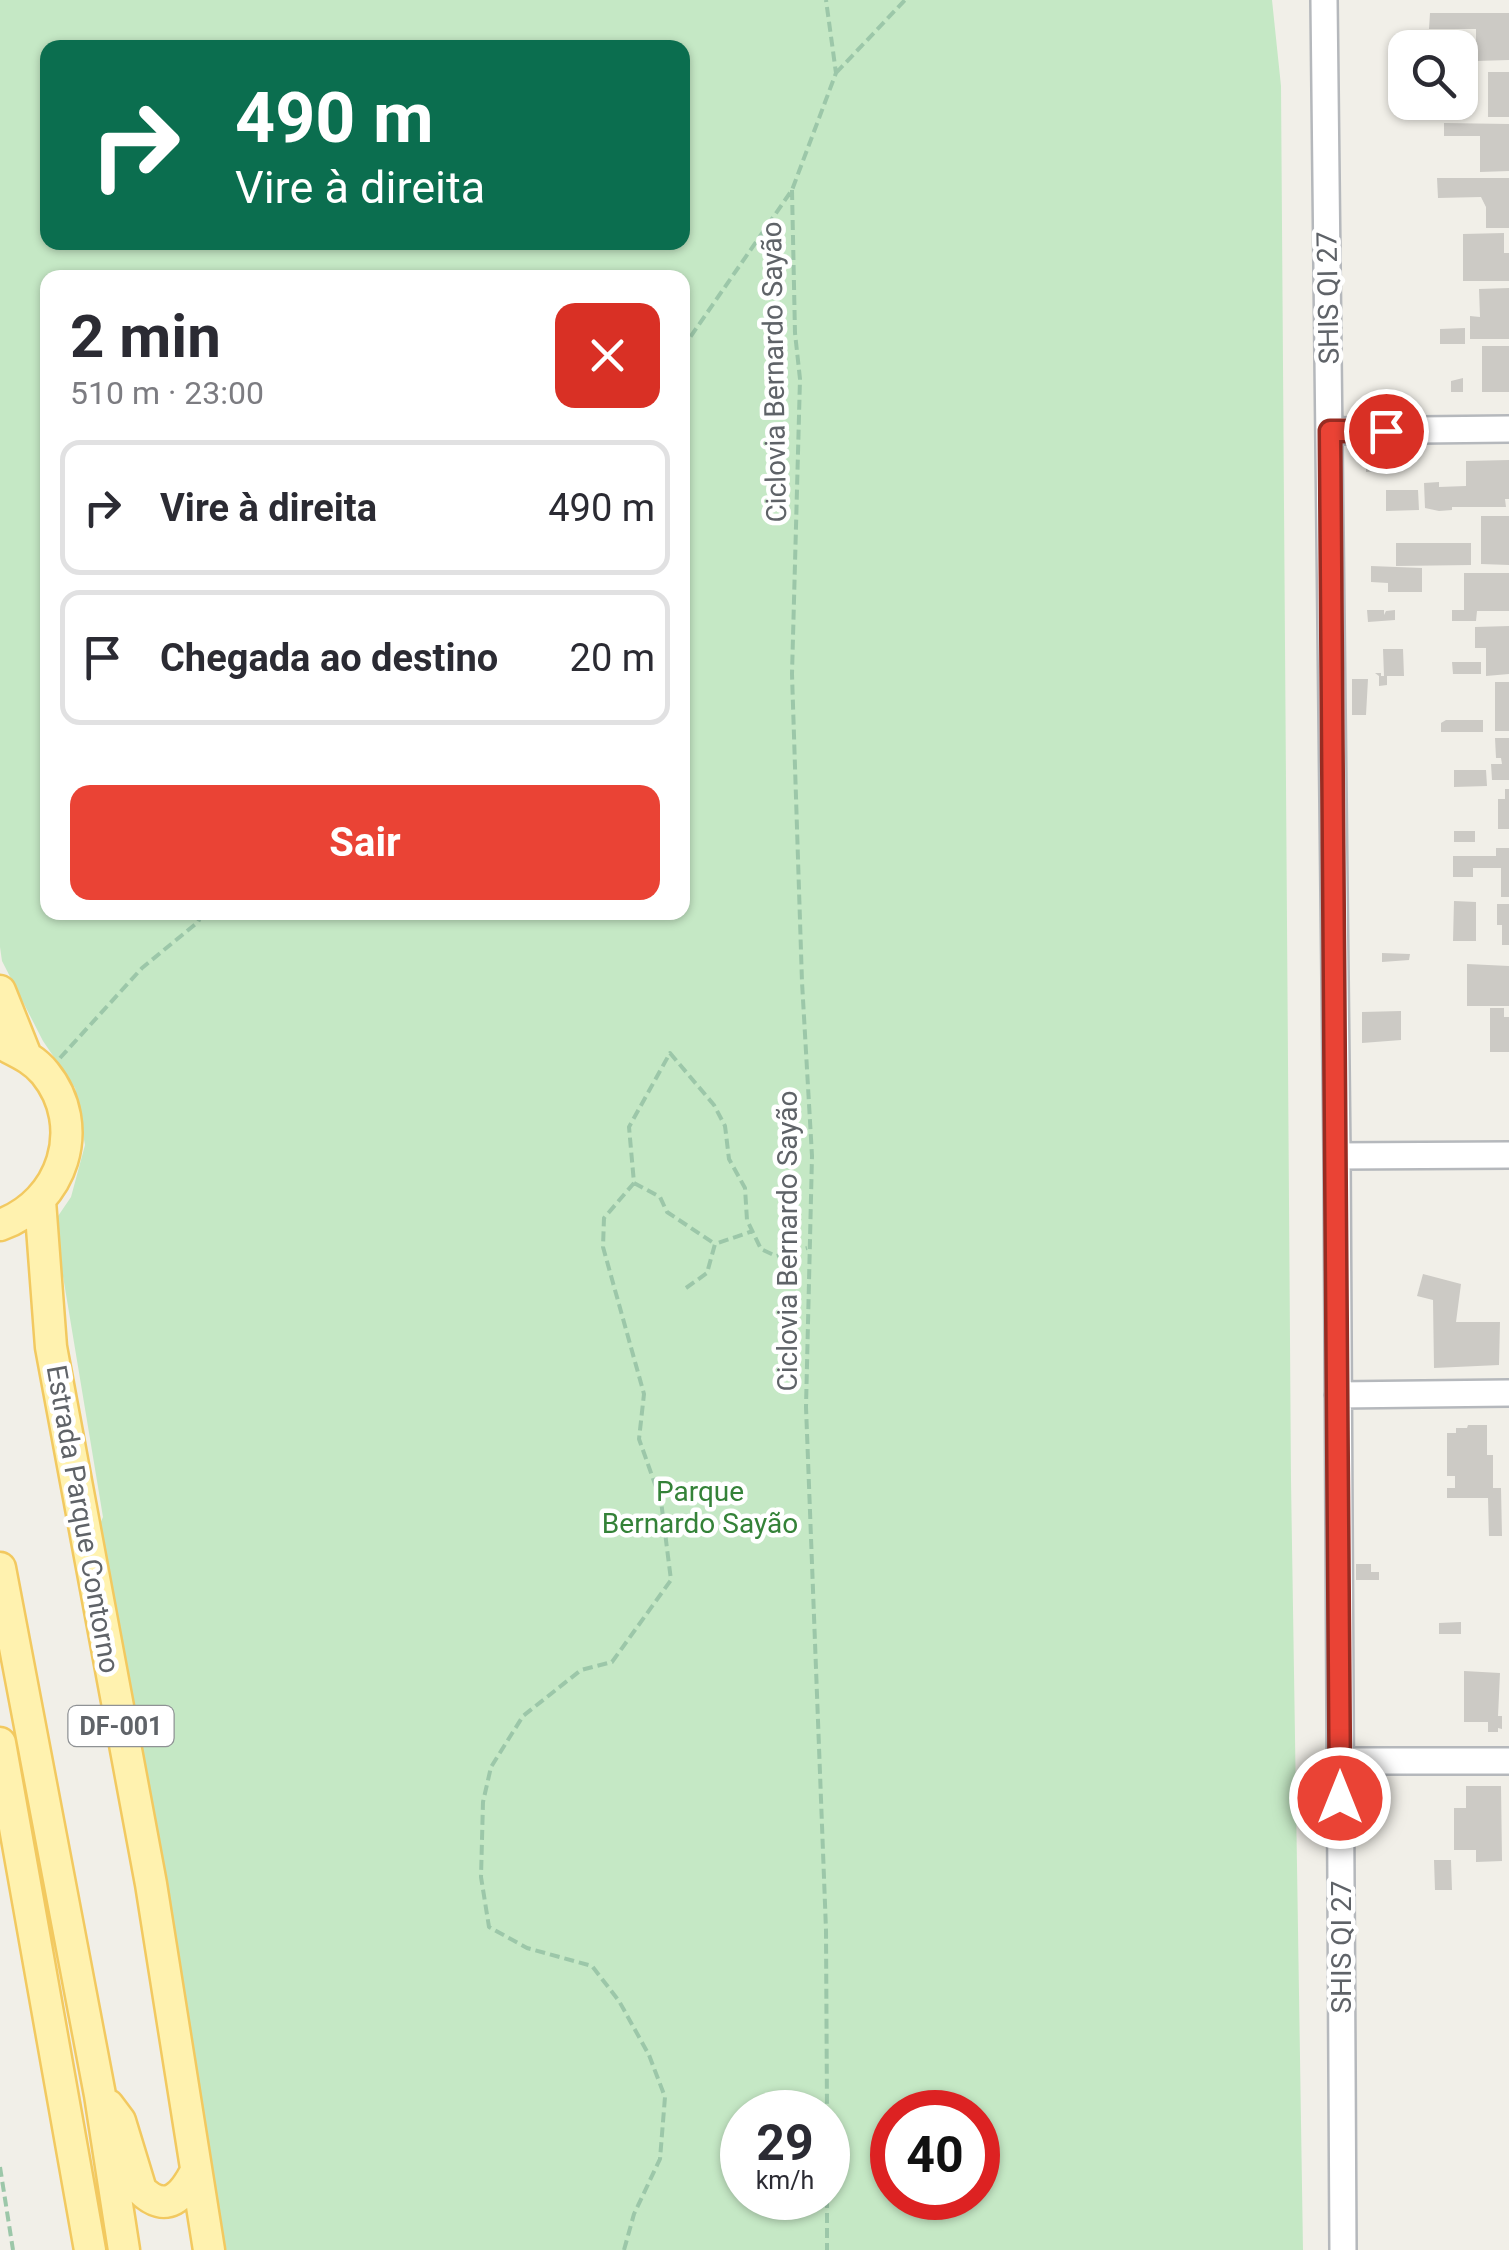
<!DOCTYPE html>
<html lang="pt">
<head>
<meta charset="utf-8">
<style>
  body { margin:0; font-family:Roboto,sans-serif; background:#f7f7f7; color:#2b2b33; height:100vh; display:flex; flex-direction:column; font-size:38px; white-space:nowrap }
  * { box-sizing:border-box; margin:0 }
  p { font-size:32px; color:#7c7c81 }
  .icon { flex:none; width:55px; height:55px; fill:none; stroke:currentColor; stroke-width:2; stroke-linecap:round; stroke-linejoin:round }
  .map { position:relative; flex:1; overflow:hidden }
  .side { position:absolute; left:40px; top:270px; width:650px; height:650px; display:flex; flex-direction:column; background:#fff; border-radius:20px; box-shadow:0 2px 8px #0004 }
  .side>* { flex:none }
  .banner { position:absolute; left:40px; top:40px; width:650px; height:210px; border-radius:20px; box-shadow:0 2px 8px #0004; background:#0b6e4f; color:#fff; overflow:hidden }
  .controls { position:absolute; left:1388px; top:30px; display:grid; gap:20px }
  .controls a { display:grid; place-items:center; width:90px; height:90px; border-radius:20px; background:#fff; box-shadow:0 2px 8px #0004; font-size:50px }
  .speed { position:absolute; left:720px; top:2090px; display:flex; gap:20px; font-size:50px; font-weight:700; text-align:center }
  .speed>* { display:grid; place-content:center; width:130px; height:130px; border-radius:50%; background:#fff; box-shadow:0 2px 8px #0004; line-height:1 }
  .speed small { font-size:25px; font-weight:400 }
  .speed .limit { border:15px solid #d22; background:#fff; color:#111 }
  .pin { position:absolute; display:grid; place-items:center; width:85px; height:85px; color:#fff; margin:-42px; border:5px solid #fff; border-radius:50%; box-shadow:0 2px 10px #0007 }
  .me { position:absolute; width:110px; margin:-55px; rotate:0deg; stroke-linejoin:round; filter:drop-shadow(0 0 8px #0008) }
  .turn { display:flex; align-items:center; gap:35px; height:210px; padding:0 30px; font-size:45px }
  .turn .icon { width:130px; height:130px; stroke-width:2.5 }
  .turn b { display:block; font-size:70px; line-height:85px }
  .round { display:grid; place-items:center; flex:none; width:105px; height:105px; border-radius:20px; background:#f7f7f7 }
  .overview { display:flex; align-items:center; justify-content:space-between; height:170px; padding:0 30px }
  h1 { font-size:60px; font-weight:700; line-height:75px }
  .button { display:flex; gap:20px; margin-top:auto; padding:20px 30px }
  .button a { flex:1; height:115px; border-radius:20px; background:#ea4335; color:#fff; font-size:40px; font-weight:700; line-height:115px; text-align:center }
  ul { padding:0; list-style:none }
  li { display:flex; align-items:center; gap:30px; height:135px; margin:0 20px 15px; padding:0 10px; border:5px solid #e1e1e2; border-radius:20px }
  li div { flex:1 }
  li b { display:block; font-size:38px }
  li em { font-style:normal }
  .map>svg:first-child { display:block }
</style>
</head>
<body>
<div class="map">
<svg width="1509" height="2250" viewBox="0 0 1509 2250">
  <rect width="100%" height="100%" fill="#f1efe8"/>
  <path fill="#c5e8c5" fill-rule="evenodd" d="M0,0H1272L1281,86L1291,1480L1303,2250H219L88,1551L103,1517L54,1222L71,1197L85,1145L75,1088L43,1041L2,961L0,947ZM48,48H682V242H48ZM48,278H682V912H48ZM742,2112H828V2198H742ZM892,2112H978V2198H892Z"/>
  <path fill="#cccac5" d="M1430,13H1509V60L1476,61V29H1429Z
    M1488,72H1509V117H1488Z
    M1447,103H1463V116L1447,117Z
    M1444,123L1509,124V171L1480,172V136H1444Z
    M1437,178H1509V228H1486V207L1481,197L1438,198Z
    M1504,233V253H1509V281H1463V234Z
    M1509,288V339H1470V316L1480,317L1479,289Z
    M1465,328V344H1440V329Z
    M1482,346H1509V392H1482Z
    M1463,378V392H1451V381Z
    M1382,458V471L1366,472V459Z
    M1509,460V499H1505L1506,507H1452V510L1439,511L1425,508L1424,483L1439,482V487L1466,486V461Z
    M1386,490H1418L1419,510L1386,511Z
    M1481,516H1509V565L1481,564Z
    M1396,543H1471V565L1396,566Z
    M1371,566L1422,568V592H1388V583L1371,582Z
    M1464,573H1509V611H1477L1476,621H1452V610H1464Z
    M1367,610H1384V615L1386,611L1395,610V620L1368,622Z
    M1509,626V674L1486,676V648H1475V627Z
    M1383,649H1403L1404,676H1387V685L1379,686V676L1375,673H1381V676H1384Z
    M1452,662H1481V674H1453Z
    M1352,679H1368L1366,715H1352Z
    M1495,682H1509V731H1495Z
    M1446,720H1483V732H1441V723Z
    M1495,738H1509V780H1492L1491,764H1502L1501,758H1496Z
    M1454,770H1486L1487,786L1454,787Z
    M1505,789H1509V829H1498V799H1505Z
    M1454,831H1475V842H1454Z
    M1496,848H1509V897H1501V868H1473V877H1453V856H1496Z
    M1454,901L1476,902V941H1453Z
    M1497,904H1509V945H1502V925H1497Z
    M1382,953L1410,954L1409,960L1382,962Z
    M1467,964L1509,966V1006H1467Z
    M1490,1008H1504V1017H1509V1052H1490Z
    M1401,1011V1040L1362,1043V1012Z
    M1423,1274L1461,1284L1456,1322H1500L1499,1365L1434,1368L1433,1300L1417,1296Z
    M1468,1425H1487V1455H1493V1488H1501L1502,1536H1489L1488,1498H1447V1488H1455V1476H1447V1433H1456V1428H1467Z
    M1356,1564H1371V1572H1379V1580H1356Z
    M1461,1622V1634H1439V1623Z
    M1464,1671L1500,1673L1498,1716H1502V1729L1498,1728V1732H1488V1722H1464Z
    M1466,1786H1501L1502,1861L1476,1862V1850H1454V1808H1466Z
    M1434,1860H1451L1452,1890H1435Z"/>
  <g fill="none" stroke-linecap="round" stroke-linejoin="round">
    <g stroke="#b5b8bc" stroke-width="30">
      <path id="minor" d="M1324,0L1337,1156L1343,2250
        M1330,431L1509,429
        M1337,1156L1509,1155
        M1338,1395L1509,1393
        M1340,1761H1509"/>
    </g>
    <g stroke="#f2c960" stroke-width="35">
      <path id="major" d="M0,991L26,1056
        M0,1043C17,1052 33,1058 45,1073C88,1126 63,1203 0,1225
        M40,1201L51,1347L151,1884L209,2250
        M0,1568L100,2095L124,2250
        M0,1743L90,2250
        M108,2105L120,2121L141,2190C167,2215 183,2196 196,2171"/>
    </g>
    <path stroke="#9cc7a9" stroke-width="4" stroke-dasharray="10 5" stroke-linecap="butt" d="M836,73L905,0
      M792,190L795,333L800,379L792,674L802,982L812,1156L806,1407L826,1930L827,2112
      M682,349L792,190L836,73L826,0
      M60,1058L142,968L198,922L203,912
      M634,1183L660,1197L667,1212L715,1244
      M686,1288L707,1273L715,1244L753,1231
      M0,2167L13,2250
      M827,2198V2250
      M624,2250L634,2214L660,2159L665,2097L649,2055L619,2001L592,1966L527,1948L489,1927L481,1877L483,1802L491,1767L523,1716L581,1670L612,1662L671,1580L661,1501L639,1439L644,1394L603,1247L604,1218L634,1183L629,1127L670,1053L714,1105L725,1126L729,1159L745,1188L747,1220L761,1249L776,1256L807,1248"/>
    <use href="#minor" stroke="#fff" stroke-width="25"/>
    <use href="#major" stroke="#fff2af" stroke-width="30"/>
  </g>
  <g fill="none" stroke-linecap="round" stroke-linejoin="round">
    <g stroke="#982c22" stroke-width="25">
      <path id="route" d="M1340,1798L1330,431H1386"/>
    </g>
    <use href="#route" stroke="#ea4335" stroke-width="18"/>
  </g>
  <g text-anchor="middle" dominant-baseline="central" stroke-width="9" stroke-linejoin="round" paint-order="stroke">
    <rect fill="#fff" stroke="#8f9295" stroke-width="2.5" x="68.5" y="1706" width="105" height="40" rx="8"/>
    <g font-size="25" font-weight="bold" fill="#5f6368">
      <text x="121" y="1726">DF-001</text>
    </g>
    <g font-size="28" fill="#5f6368" stroke="#fff">
      <text transform="translate(1328 298) rotate(-91)">SHIS QI 27</text>
      <text transform="translate(774 372) rotate(-91)">Ciclovia Bernardo Sayão</text>
      <text transform="translate(787 1241) rotate(-90)">Ciclovia Bernardo Sayão</text>
      <text transform="translate(83 1519) rotate(80)">Estrada Parque Contorno</text>
      <text transform="translate(1341 1947) rotate(-90)">SHIS QI 27</text>
    </g>
    <g font-size="28" fill="#348238" stroke="#fff">
      <text x="700" y="1491">Parque<tspan x="700" dy="32">Bernardo Sayão</tspan></text>
    </g>
  </g>
</svg>
<div class="controls">
<a><svg class="icon" aria-label="search" viewBox="0 0 24 24"><circle cx="10" cy="10" r="6"/><path d="M15 15l6 6"/></svg></a>
</div>
<div class="speed"><div>29<small>km/h</small></div><div class="limit">40</div></div>
<div class="pin" style="left:1386px;top:431px;background:#d93025"><svg class="icon" aria-label="arrive" viewBox="0 0 24 24"><path d="M6 21V4h12l-3 4 3 4H6"/></svg></div>
<svg class="me" style="left:1340px;top:1798px" viewBox="-20 -20 40 40"><circle r="17" fill="#ea4335" stroke="#fff" stroke-width="3"/><path d="M0-11L8 9 0 5-8 9z" fill="#fff"/></svg>
<div class="banner">
<div class="turn"><svg class="icon" aria-label="right" viewBox="0 0 24 24"><path d="M7 20v-9h11M14 6l5 5-5 5"/></svg><div><b>490 m</b>Vire à direita</div></div>
</div>
<section class="side">
<div class="overview"><div><h1>2 min</h1><p>510 m · 23:00</p></div><a class="round" style="background:#d93025;color:#fff"><svg class="icon" aria-label="close" viewBox="0 0 24 24"><path d="M6 6l12 12M18 6L6 18"/></svg></a></div>
<ul>
<li><svg class="icon" aria-label="right" viewBox="0 0 24 24"><path d="M7 20v-9h11M14 6l5 5-5 5"/></svg><div><b>Vire à direita</b></div><em>490 m</em></li>
<li><svg class="icon" aria-label="arrive" viewBox="0 0 24 24"><path d="M6 21V4h12l-3 4 3 4H6"/></svg><div><b>Chegada ao destino</b></div><em>20 m</em></li>
</ul>
<div class="button"><a>Sair</a></div>
</section>
</div>
</body>
</html>
